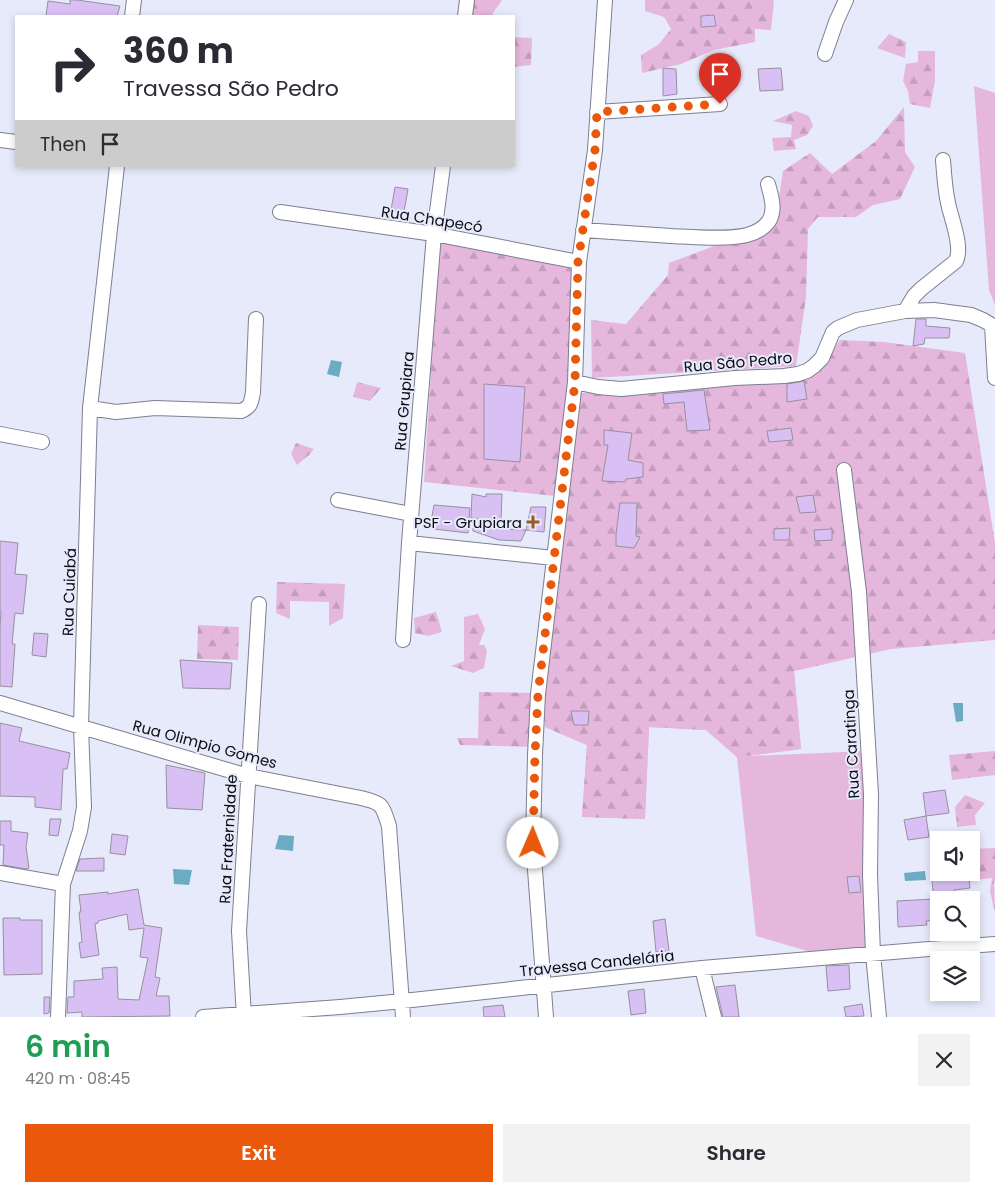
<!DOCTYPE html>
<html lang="en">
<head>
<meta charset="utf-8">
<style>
  body { margin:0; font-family:Poppins,sans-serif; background:#f2f2f3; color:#2b2b33; height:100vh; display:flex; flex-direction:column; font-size:19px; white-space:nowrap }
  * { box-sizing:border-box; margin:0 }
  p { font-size:16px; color:#7c7c81 }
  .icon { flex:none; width:28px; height:28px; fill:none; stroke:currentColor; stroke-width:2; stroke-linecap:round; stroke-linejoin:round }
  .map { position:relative; height:1017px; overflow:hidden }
  .panel { display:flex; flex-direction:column; background:#fff; flex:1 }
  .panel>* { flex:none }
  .banner { position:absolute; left:15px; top:15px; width:500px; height:152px; border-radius:0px; box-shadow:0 2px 8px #0003; background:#fff; color:#2b2b33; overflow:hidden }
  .controls { position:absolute; left:930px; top:831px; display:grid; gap:10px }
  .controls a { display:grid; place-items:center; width:50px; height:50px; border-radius:0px; background:#fff; box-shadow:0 2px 8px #0003; font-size:25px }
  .pin { position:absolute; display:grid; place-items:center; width:42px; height:42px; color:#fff; margin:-51px -21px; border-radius:50% 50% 50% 0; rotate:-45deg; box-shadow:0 0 5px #0007 }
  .pin .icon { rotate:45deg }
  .me { position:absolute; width:55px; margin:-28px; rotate:1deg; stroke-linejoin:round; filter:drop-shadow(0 0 4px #0008) }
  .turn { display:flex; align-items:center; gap:18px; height:105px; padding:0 25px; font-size:22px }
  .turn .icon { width:65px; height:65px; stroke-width:2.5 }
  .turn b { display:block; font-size:35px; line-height:42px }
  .then { display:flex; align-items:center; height:48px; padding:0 25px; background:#0003; gap:10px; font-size:19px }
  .round { display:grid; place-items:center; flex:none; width:52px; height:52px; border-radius:0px; background:#f2f2f3 }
  .headline { display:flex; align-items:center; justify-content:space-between; height:85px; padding:0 25px }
  h1 { font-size:30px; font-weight:600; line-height:38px; color:#1e9e55 }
  .action { display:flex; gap:10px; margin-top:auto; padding:10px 25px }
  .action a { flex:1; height:58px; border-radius:0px; background:#ea580c; color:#fff; font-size:20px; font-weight:600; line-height:58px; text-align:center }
  .action a+a { background:#f2f2f3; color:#2b2b33 }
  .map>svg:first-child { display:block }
</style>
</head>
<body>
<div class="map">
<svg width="995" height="1017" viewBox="0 0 995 1017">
  <defs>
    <pattern id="forest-firs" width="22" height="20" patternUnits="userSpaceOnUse" patternTransform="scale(1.25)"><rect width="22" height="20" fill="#e6b7dc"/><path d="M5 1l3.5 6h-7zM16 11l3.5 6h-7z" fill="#c49cbc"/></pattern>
  </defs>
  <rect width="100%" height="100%" fill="#e7eafa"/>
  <path fill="#e6b7dc" d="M974,86L995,93V305L989,290Z
    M554,558L846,659L794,671L801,749L747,756L868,751L866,948L811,952L756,936L737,757L706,730L649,727L645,819L582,817L587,745L545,727Z"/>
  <path fill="url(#forest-firs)" d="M473,0H502L493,13V16H470Z
    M645,0H774L771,30L755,29V42L714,50L681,64L642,73L641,55L658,45L671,29L664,17L645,11Z
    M889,34L906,42L905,58L877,48Z
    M514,37L532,38L531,65L514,67Z
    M918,51H935V81L930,108L910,104L908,91L903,81L906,64L918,62Z
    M904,107L905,152L915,167L900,199L873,205L856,217H818L808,229L806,297L796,366L592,378L591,320L626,324L668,275L669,263L775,223L783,171L810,153L832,174L876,141Z
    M796,111L809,116L813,126L807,135L794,140L796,149L774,151L772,138L791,137L792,125L773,121Z
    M439,241L574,268L573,379L555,496L424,482Z
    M840,340L884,342L965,353L995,543V640L891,649L794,671L801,749L737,757L706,730L649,727L645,819L582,817L587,745L545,727L543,654L580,393L772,382L816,372Z
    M357,382L381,388L370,401L353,397Z
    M296,443L314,449L309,455L297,465L291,454Z
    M277,582L345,584L343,618L329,626V602L290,601V619L276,613Z
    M436,612L442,632L428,636L415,633L414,618Z
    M478,614L485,629L479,645H484L487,651L484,668L473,673L451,666L464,661V617Z
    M198,625L239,627L238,660L197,659Z
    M479,692L535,693L533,747L460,745L457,738H478Z
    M995,751V775L952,780L949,755Z
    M965,795L985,803L975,815L976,825L957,827L955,807Z
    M995,848V879L994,882L995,913L990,891L992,878L964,881L963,873L971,872V849Z"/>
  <path fill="#6bacc4" d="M331,360L342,362L339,377L327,374Z
    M953,703H963V721L956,722Z
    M279,835L294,836L293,851L275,849Z
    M173,869L192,870L189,885L174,884Z
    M925,871L926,880L905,881L904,873Z"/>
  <path fill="#d9c0f4" stroke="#97909e" d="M70,0H77L120,6L117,16H46L48,1L70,4Z
    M714,15L716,26L701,27V16Z
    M663,68L676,69L677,94L663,96Z
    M781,68L783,90L760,91L758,69Z
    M395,187L408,189L404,212L391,210Z
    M916,319H926V326L950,328L949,338H925L924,344L913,346Z
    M804,381L807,399L787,402V384Z
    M484,384L525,387L520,462L484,459Z
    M704,390L710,430L687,431L684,402L664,404L663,394Z
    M791,428L793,440L769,442L767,431Z
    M604,430L632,433L628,460L643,463V477L626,479L625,482L602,481L608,445H604Z
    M472,494L486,497V494H502L501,521L471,518Z
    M813,495L816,512L800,513L796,497Z
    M620,503H637L636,536L640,537L634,548L616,546V534Z
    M434,505L470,508L468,533L434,529L432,516Z
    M531,507H546L544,532L526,530Z
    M473,528L526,530L521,541L499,540L473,531Z
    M790,528L789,540H774V529Z
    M832,529V540L815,541L814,530Z
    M0,541L18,543L15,574L27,575L23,614L15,613L12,644H15L12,687L0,686V627L1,611H0Z
    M34,633L48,634L46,657L32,655Z
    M180,660L232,663L230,689L183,688Z
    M571,711H589L588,725H574Z
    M0,723L22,728L19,741L70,753L67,769H63L61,810L35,807V797L0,796Z
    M166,765L205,773L202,810L167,808Z
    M945,790L949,813L926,816L923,793Z
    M926,816L929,837L908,840L904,820Z
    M50,819H61L58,836L49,835Z
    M0,821H11V831L28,833L26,847L29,868L26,869L3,865L4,845H0Z
    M112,834L128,836L125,855L110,853Z
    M104,858V871H76L80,859Z
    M931,872H968L970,888L954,890L955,900H939V920L926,921L927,925L898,927L897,901L934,899Z
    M859,876L861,892L849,893L847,877Z
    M138,889L144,925L162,928L155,977L160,978L156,996H169L170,1016L82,1017V1012L67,1013L68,997H74V981L103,979L102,968L117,967L118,999L139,1000L148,958L140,957L144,928L129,930L127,914L98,921V923L95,924L99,955L81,958L79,943L82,942L79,912H81L79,895L108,892V894Z
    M3,918H20V920H42V974L4,975Z
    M665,919L669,951L656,952L653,921Z
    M849,965L850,989L828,991L826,966Z
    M735,985L739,1017H723L716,987Z
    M644,989L646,1013L631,1015L628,991Z
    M44,997H50L49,1013L44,1014Z
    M862,1004L864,1016L846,1017L844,1007Z
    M503,1005L505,1017H484L483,1007Z"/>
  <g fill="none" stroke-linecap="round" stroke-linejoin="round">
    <g stroke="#7d7f8e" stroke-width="16">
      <path id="minor" d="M132,16L134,0
        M465,16L467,0
        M825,54L836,22L846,0
        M597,112L720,104
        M0,140L16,142
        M280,212L434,234L579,262
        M583,230C612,232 642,234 671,236C693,237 726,240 747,235C755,233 764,228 769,221C776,209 771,196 768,184
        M905,311L914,296L921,289L956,261C963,247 951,218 948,203C945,189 944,174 943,160
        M992,325L995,378
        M575,382L598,387L621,389L735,378L784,376L798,374L807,371L814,366L822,358L833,332L838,328L857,320L905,311L934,310L971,315L983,320L995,327
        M90,408L116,412L155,408L241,411C251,407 251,403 253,392L256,319
        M0,434L42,442
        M844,470L859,592L871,794L870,875L873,954L879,1017
        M338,500L411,514
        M409,543L554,558
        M403,640L409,543L434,234L443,166
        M0,703L248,776L361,798C383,803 382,805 389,826L403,1017
        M0,873L63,884
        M702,968L714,1017
        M58,1017L63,884L80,831L84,807L81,726L90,408L117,166
        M203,1017L340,1007L403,1001L702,968L929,949L995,944
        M244,1017L239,931L259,604
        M546,1017L533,843L535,755L538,694L575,382L579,262L595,150L605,0"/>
    </g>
    <use href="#minor" stroke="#fff" stroke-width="14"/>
  </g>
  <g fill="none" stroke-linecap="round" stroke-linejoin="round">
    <path stroke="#ea580c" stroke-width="9" stroke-dasharray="0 16.2" d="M533,843L535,755L538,694L575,382L578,262L595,150L597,112L720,104"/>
  </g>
  <path fill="#9b5a24" stroke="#e7eafa" stroke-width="2" d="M530.5 514.5h5v5h5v5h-5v5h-5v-5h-5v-5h5z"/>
  <g text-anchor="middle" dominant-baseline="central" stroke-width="4" stroke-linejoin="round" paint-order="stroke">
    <g font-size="15" fill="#0b0c11" stroke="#e7eafa">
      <text transform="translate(432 219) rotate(9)">Rua Chapecó</text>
      <text transform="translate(738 362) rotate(-5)">Rua São Pedro</text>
      <text transform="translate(404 401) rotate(-85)">Rua Grupiara</text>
      <text transform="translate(69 592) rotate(-88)">Rua Cuiabá</text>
      <text transform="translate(205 744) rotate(15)">Rua Olimpio Gomes</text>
      <text transform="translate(851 744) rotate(-93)">Rua Caratinga</text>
      <text transform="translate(228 839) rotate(-87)">Rua Fraternidade</text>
      <text transform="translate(597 963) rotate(-6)">Travessa Candelária</text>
    </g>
    <g font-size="15" fill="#0b0c11" stroke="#e7eafa" text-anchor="end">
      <text x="522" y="522">PSF - Grupiara</text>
    </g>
  </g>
</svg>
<div class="controls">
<a><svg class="icon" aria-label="sound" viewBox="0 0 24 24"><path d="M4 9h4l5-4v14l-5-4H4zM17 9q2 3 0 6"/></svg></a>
<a><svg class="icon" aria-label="search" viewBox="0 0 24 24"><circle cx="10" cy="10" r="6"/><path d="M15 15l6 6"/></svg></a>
<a><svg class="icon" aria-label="layers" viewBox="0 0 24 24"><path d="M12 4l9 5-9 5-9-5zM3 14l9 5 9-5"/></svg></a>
</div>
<div class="pin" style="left:720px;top:104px;background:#d93025"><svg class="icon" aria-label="arrive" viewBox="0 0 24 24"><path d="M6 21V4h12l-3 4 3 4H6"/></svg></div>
<svg class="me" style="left:533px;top:843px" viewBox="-20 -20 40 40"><circle r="19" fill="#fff"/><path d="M0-13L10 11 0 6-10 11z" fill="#ea580c"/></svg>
<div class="banner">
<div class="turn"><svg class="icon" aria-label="right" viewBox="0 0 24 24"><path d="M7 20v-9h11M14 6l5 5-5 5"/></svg><div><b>360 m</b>Travessa São Pedro</div></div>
<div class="then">Then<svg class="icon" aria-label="arrive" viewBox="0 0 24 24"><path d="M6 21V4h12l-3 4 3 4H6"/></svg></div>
</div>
</div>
<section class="panel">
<div class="headline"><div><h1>6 min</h1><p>420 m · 08:45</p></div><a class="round"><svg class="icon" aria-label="close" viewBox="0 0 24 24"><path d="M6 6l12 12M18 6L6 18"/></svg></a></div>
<div class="action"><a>Exit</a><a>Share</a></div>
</section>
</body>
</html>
